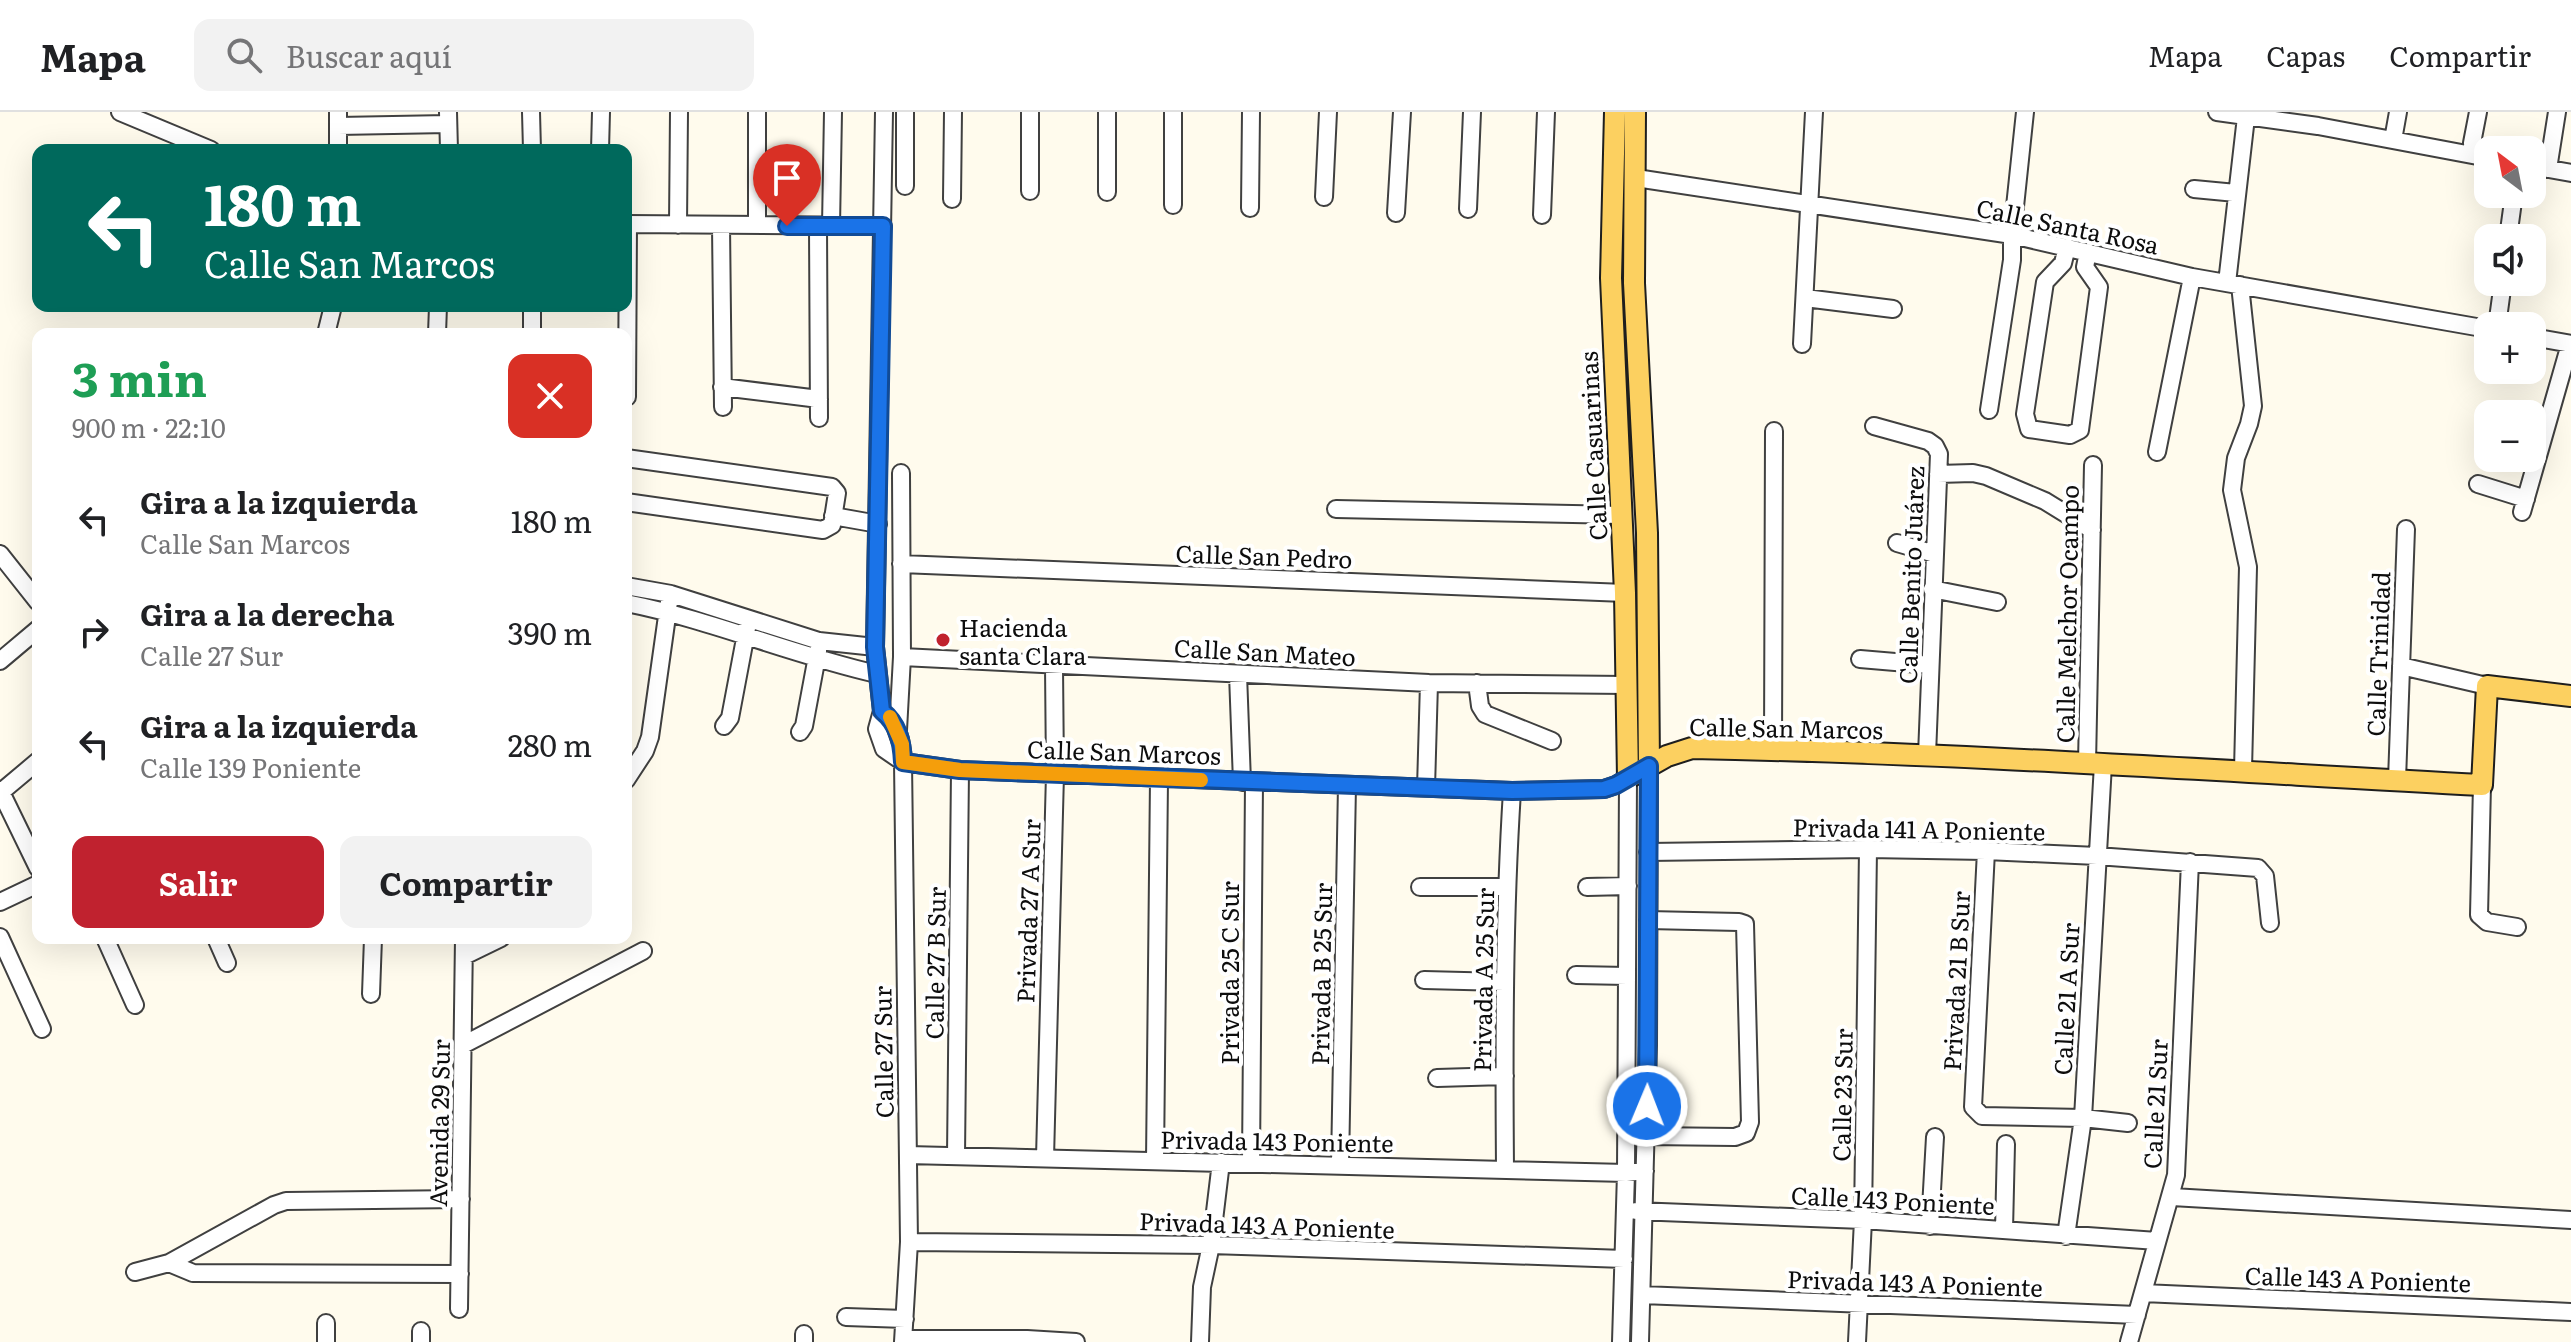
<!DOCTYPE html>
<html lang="es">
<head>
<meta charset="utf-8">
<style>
  body { margin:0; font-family:Literata,serif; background:#f2f2f2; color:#202124; height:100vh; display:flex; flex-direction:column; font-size:30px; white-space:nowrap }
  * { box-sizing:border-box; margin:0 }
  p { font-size:26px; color:#757577 }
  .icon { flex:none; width:44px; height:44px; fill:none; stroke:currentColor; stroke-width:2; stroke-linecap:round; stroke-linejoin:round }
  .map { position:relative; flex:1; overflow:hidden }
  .sheet { position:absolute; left:32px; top:216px; width:600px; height:616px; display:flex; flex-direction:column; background:#fff; border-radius:16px; box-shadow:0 8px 32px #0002 }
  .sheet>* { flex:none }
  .hud { position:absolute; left:32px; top:32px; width:600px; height:168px; border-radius:16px; box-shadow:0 8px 32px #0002; background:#00695c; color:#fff; overflow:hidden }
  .needle { width:52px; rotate:328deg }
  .fabs { position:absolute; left:2474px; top:24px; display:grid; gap:16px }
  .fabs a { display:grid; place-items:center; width:72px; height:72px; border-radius:16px; background:#fff; box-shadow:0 8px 32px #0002; font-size:40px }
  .pin { position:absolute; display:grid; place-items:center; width:68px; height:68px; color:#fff; margin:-82px -34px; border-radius:50% 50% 50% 0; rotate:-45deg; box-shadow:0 0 8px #0007 }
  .pin .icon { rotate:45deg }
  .me { position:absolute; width:88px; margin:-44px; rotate:1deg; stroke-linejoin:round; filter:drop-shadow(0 0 6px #0008) }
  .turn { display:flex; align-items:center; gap:28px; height:168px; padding:0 40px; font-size:36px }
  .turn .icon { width:104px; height:104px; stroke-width:2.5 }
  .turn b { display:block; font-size:56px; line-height:68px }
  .round { display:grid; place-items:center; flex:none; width:84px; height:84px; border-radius:16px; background:#f2f2f2 }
  .summary { display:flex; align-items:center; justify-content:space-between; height:136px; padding:0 40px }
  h1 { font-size:48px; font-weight:700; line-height:60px; color:#1e9e55 }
  .cta { display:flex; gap:16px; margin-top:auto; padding:16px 40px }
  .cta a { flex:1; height:92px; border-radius:16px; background:#c0222f; color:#fff; font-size:32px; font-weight:700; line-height:92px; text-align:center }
  .cta a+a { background:#f2f2f2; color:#202124 }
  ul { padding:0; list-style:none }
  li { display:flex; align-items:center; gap:24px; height:112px; padding:0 40px }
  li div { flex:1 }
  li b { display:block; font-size:30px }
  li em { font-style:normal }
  header { display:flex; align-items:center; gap:48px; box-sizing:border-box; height:112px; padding:0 40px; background:#fff; border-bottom:2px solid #e0e0e0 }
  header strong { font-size:38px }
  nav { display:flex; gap:44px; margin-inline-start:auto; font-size:28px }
  .search { width:560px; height:72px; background:#f2f2f2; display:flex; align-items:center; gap:20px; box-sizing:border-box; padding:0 28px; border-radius:16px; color:#757577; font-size:30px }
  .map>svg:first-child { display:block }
</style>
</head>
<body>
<header>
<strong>Mapa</strong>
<div class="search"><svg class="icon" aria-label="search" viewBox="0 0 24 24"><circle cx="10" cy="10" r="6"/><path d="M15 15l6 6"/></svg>Buscar aquí</div>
<nav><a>Mapa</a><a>Capas</a><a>Compartir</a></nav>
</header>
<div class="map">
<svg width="2571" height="1230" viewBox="0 0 2571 1230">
  <rect width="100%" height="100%" fill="#fffbed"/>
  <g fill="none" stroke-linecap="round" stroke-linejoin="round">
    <g stroke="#404040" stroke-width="20">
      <path id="minor" d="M120,0L211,38
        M448,0L449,38
        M531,0L532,38
        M884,0L875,535L882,599L877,617L884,637L903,650L960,658L1512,679L1604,677L1616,673L1628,666
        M1107,0V80
        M2217,0L2318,14L2488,46
        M338,14L448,12
        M2393,28L2398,0
        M338,38V0
        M600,38L601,0
        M2473,43L2472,31L2478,0
        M2532,54L2571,61
        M2548,57L2557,0
        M1636,66L2012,123L2192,165L2488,217
        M905,74V0
        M2194,77L2236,81
        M1030,79V0
        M1324,85L1328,0
        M952,87L953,0
        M1173,93V0
        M1250,96L1251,0
        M1468,97L1472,0
        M1396,101L1402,0
        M1542,103L1546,0
        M626,112L883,114
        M678,113L679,0
        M721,113L723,295
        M757,113V0
        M818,114L819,306
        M831,114L833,0
        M2508,126L2514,82
        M2067,135L2063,151L2045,170L2025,302L2029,317L2070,323L2080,318L2099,175L2085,155L2088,140
        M2227,171L2246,5
        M2240,173L2253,294L2249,312L2236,346L2232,378L2248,455L2243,658
        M1805,186L1893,197
        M532,194V222
        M2497,214L2503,170
        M326,222L333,194
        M437,222L438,194
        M2532,225L2571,232
        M1802,232L1814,0
        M722,275L819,287
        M627,285L628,112
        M1989,298L2012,148V123L2025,0
        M1874,314L1928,329L1935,334L1939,342L1927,643
        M2157,340L2192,165
        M626,346L832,375L837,381L832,413L823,418L626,390
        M1938,362L1973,361L1986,364L2045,389L2092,418
        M2478,372L2526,387
        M1336,397L1621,403
        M2522,400L2570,232
        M833,404L878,412
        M1897,431L1935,442
        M0,442L38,490
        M901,452L1625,481
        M626,474L671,482L819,529L875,535
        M1932,477L1997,490
        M626,491C712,508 792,543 877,562
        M902,545L1429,571L1627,573
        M1860,547L1930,553
        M0,549L38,517
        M2401,554L2487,574
        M1238,562L1242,670
        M1477,571L1480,594L1485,602L1552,629
        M882,599C898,612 902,629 903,650L909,1130L903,1230
        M724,614L730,606L747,516
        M898,618L902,545L901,361
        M800,620L804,614L818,539
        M1773,638L1774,319
        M2087,652L2093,353
        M626,668L645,639L650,625L669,490
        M2397,668L2406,417
        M2482,673L2479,803L2487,810L2517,815
        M1426,676L1429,571
        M0,678L38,756
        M1,680L38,649
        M1986,739L1973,995L1982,1004L2083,1006L2128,1011
        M1648,740L1868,737L1986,739L2097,744L2258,756L2265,764L2270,811
        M1420,775H1506
        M1587,775L1628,774
        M0,790L38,772
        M0,825L42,917
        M105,826L135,893
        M216,826L227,851
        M464,844L501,826
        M1576,863L1627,864
        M1424,868L1504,870
        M371,882L373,826
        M463,933L643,839
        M1437,966L1505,964
        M1646,1024L1735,1025L1746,1021L1750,1010L1745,812L1739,810L1648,808
        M908,1043L1626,1061L1645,1059
        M956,1044L960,658
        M1045,1046L1055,662L1054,554
        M1155,1049L1159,667
        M1251,1051L1254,670
        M1340,1053L1347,673
        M1505,1057C1504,931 1504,805 1512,679
        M2172,1085L2571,1108
        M1636,1099L1863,1108L2157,1129
        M1930,1114L1935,1025
        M2004,1118L2006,1032
        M2066,1124L2083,1006L2103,652
        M909,1130L1211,1133L1624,1147
        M169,1151L193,1161L460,1162
        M135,1160L169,1151L274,1093L286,1089L461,1087
        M2143,1181L2571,1200
        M1642,1183L2137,1203
        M459,1197L464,826
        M846,1205L905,1207
        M326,1211V1230
        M421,1219V1230
        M904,1227H1027L1076,1230
        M804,1230V1222
        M1200,1230L1202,1175L1211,1133L1221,1050
        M1621,1230L1626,1061L1628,666
        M1640,1230L1648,933L1649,654
        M1857,1230L1863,1108L1868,737
        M2129,1230L2176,1063L2190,750"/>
    </g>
    <g stroke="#1e1e1e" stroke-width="24">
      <path id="major" d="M1615,0L1611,166L1625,481L1628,666L1667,644L1692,636C1956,641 2219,659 2482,673L2487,574L2571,584
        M1635,0L1634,171L1647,421L1649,654"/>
    </g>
    <use href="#minor" stroke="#fff" stroke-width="16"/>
    <use href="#major" stroke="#fcd060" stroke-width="20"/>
  </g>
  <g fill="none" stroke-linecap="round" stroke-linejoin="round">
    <g stroke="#114b97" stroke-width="20">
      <path id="route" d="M787,114H883L875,535L882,599C898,612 902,629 903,650L960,658L1512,679L1604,677L1616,673L1649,654L1647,994"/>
    </g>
    <use href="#route" stroke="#1a73e8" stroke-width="14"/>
    <path stroke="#f59e0b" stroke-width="14" d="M890,605L902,632L903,650L960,658L1201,668"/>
  </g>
  <circle fill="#c0222f" stroke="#fff" stroke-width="3" cx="943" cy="528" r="8"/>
  <g text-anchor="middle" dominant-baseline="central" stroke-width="8" stroke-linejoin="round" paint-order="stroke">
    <g font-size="24" fill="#0d0d0d" stroke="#fff">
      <text transform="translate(2068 113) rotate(12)">Calle Santa Rosa</text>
      <text transform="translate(1592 334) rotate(-93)">Calle Casuarinas</text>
      <text transform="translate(1264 443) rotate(2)">Calle San Pedro</text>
      <text transform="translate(1910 463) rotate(-88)">Calle Benito Juárez</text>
      <text transform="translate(2066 502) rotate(-89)">Calle Melchor Ocampo</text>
      <text transform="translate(1265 539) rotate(3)">Calle San Mateo</text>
      <text transform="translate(2377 542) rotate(-88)">Calle Trinidad</text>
      <text transform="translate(1786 615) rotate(1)">Calle San Marcos</text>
      <text transform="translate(1124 639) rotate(2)">Calle San Marcos</text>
      <text transform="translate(1919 716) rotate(1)">Privada 141 A Poniente</text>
      <text transform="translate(1027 799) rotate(-88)">Privada 27 A Sur</text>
      <text transform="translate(934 851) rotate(-89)">Calle 27 B Sur</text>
      <text transform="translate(1228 861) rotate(-90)">Privada 25 C Sur</text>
      <text transform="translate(1320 862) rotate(-89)">Privada B 25 Sur</text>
      <text transform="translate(1482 868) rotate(-89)">Privada A 25 Sur</text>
      <text transform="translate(1955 869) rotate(-87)">Privada 21 B Sur</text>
      <text transform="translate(2065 887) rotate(-87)">Calle 21 A Sur</text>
      <text transform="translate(882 940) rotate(-91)">Calle 27 Sur</text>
      <text transform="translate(1841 983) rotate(-89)">Calle 23 Sur</text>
      <text transform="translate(2154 992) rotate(-87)">Calle 21 Sur</text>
      <text transform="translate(438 1011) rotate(-89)">Avenida 29 Sur</text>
      <text transform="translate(1277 1028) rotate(1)">Privada 143 Poniente</text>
      <text transform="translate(1893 1087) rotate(3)">Calle 143 Poniente</text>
      <text transform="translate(1267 1112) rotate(2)">Privada 143 A Poniente</text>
      <text transform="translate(2358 1166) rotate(2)">Calle 143 A Poniente</text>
      <text transform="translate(1915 1170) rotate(2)">Privada 143 A Poniente</text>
    </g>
    <g font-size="24" fill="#0d0d0d" stroke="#fff" text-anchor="start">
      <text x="959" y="514">Hacienda<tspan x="959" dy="28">santa Clara</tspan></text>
    </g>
  </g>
</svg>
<div class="fabs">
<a><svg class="needle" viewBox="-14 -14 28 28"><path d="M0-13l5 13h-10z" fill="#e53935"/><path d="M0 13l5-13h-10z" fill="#757577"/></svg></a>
<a><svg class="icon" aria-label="sound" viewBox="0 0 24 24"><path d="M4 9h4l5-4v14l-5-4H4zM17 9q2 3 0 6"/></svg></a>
<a>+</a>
<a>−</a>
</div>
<div class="pin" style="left:787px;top:114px;background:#d93025"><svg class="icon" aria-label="arrive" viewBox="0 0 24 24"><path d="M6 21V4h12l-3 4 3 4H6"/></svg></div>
<svg class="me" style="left:1647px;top:994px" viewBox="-20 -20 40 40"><circle r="17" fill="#1a73e8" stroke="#fff" stroke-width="3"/><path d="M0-11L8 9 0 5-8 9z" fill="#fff"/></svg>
<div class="hud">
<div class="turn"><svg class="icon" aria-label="left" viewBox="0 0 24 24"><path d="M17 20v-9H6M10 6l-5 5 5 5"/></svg><div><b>180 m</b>Calle San Marcos</div></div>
</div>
<section class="sheet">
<div class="summary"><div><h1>3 min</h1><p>900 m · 22:10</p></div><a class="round" style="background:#d93025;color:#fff"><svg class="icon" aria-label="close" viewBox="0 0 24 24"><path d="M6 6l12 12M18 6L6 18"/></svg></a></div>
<ul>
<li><svg class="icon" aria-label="left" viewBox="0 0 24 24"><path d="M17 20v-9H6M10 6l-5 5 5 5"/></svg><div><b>Gira a la izquierda</b><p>Calle San Marcos</p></div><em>180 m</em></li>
<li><svg class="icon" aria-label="right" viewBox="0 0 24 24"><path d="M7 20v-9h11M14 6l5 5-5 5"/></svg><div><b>Gira a la derecha</b><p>Calle 27 Sur</p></div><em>390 m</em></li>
<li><svg class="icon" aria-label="left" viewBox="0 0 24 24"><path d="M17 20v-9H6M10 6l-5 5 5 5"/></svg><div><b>Gira a la izquierda</b><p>Calle 139 Poniente</p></div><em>280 m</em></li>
</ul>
<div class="cta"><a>Salir</a><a>Compartir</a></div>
</section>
</div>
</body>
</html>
